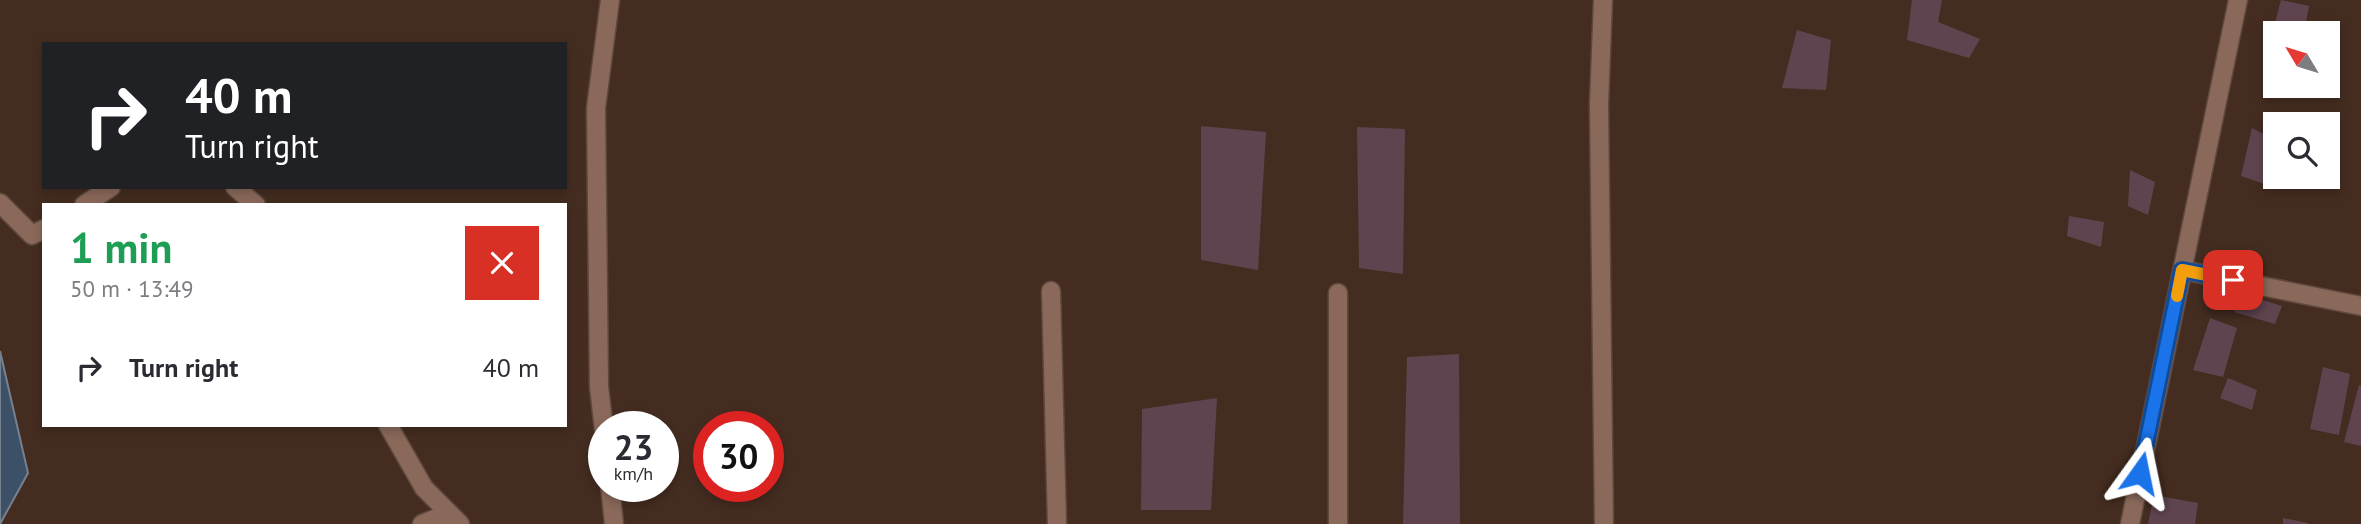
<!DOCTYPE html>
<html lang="en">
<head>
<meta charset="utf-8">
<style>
  body { margin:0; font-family:"PT Sans",sans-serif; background:#f7f7f7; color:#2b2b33; height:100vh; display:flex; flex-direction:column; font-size:26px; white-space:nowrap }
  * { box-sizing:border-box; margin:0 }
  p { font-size:23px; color:#7c7c81 }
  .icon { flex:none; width:38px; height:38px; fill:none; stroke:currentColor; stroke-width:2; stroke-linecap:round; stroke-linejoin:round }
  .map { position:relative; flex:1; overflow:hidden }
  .sheet { position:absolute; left:42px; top:203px; width:525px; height:224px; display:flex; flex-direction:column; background:#fff; border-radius:0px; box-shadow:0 4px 10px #0003 }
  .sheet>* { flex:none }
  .hud { position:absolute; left:42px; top:42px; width:525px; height:147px; border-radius:0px; box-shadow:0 4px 10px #0003; background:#202124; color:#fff; overflow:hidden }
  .needle { width:46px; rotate:308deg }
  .buttons { position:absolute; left:2263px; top:21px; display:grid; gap:14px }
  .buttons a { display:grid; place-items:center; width:77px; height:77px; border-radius:0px; background:#fff; box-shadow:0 4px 10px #0003; font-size:35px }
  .speed { position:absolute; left:588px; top:411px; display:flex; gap:14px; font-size:35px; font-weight:700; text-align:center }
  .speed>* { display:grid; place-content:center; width:91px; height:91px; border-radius:50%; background:#fff; box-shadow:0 4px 10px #0003; line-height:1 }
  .speed small { font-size:18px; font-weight:400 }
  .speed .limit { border:10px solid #d22; background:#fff; color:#111 }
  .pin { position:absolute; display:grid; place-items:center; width:60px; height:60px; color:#fff; margin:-30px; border-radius:14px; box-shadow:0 4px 10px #0006 }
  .me { position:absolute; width:77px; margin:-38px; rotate:12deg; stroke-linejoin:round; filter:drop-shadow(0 0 5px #0008) }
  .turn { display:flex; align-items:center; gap:24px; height:147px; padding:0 28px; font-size:32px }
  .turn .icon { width:91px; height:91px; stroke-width:2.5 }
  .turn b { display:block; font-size:49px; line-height:60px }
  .round { display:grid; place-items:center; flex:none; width:74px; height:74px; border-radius:0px; background:#f7f7f7 }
  .head { display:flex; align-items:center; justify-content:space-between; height:119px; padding:0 28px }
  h1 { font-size:42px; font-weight:800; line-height:52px; color:#1e9e55 }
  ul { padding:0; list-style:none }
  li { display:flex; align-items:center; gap:21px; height:91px; padding:0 28px }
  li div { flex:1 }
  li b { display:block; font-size:26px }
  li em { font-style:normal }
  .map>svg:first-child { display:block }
</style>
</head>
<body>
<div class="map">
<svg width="2361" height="524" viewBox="0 0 2361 524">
  <rect width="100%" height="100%" fill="#442c20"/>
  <path fill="#3c5068" stroke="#768190" stroke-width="2" d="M0,351L28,473L0,524Z"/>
  <path fill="#5f444f" d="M1912,0H1942L1938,22L1980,39L1969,58L1907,40Z
    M2281,0L2309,6L2304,33H2275V54L2267,53Z
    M1797,30L1831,40L1826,90L1782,88Z
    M1201,126L1266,132L1258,270L1201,260Z
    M1357,127L1405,129L1403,274L1359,268Z
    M2252,128L2275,140V165L2267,185L2241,176Z
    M2130,170L2155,182L2148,215L2128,206Z
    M2069,216L2104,222L2101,247L2067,236Z
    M2244,294L2282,306L2275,324L2234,312Z
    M2210,318L2237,328L2223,377L2193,370Z
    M1459,354L1460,524H1403L1407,357Z
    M2323,367L2350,374L2339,435L2310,429Z
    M2228,378L2257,390L2252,410L2220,398Z
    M2359,385L2361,386V446L2344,442Z
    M1217,398L1211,510H1141L1142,409Z
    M2154,495L2198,503L2195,524H2148Z
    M2283,518L2308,523V524H2283Z"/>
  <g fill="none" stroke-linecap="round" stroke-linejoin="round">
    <g stroke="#5e483d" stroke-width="21">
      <path id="minor" d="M1603,0L1599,104L1604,524
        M235,187L256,205
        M0,203L32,235L44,229
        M84,205L111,187
        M2182,270L2361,306
        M1051,291L1057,524
        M388,425L424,488L460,524
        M422,524L449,513
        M1338,524V293
        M2130,524L2238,0"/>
    </g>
    <g stroke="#5e483d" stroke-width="21">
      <path id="tertiary" d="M604,430L599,387L596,108L610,0
        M610,486L614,524"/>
    </g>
    <use href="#minor" stroke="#8a695a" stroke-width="18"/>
    <use href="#tertiary" stroke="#8a695a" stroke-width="18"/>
  </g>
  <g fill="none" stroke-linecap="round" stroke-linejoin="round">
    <g stroke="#114b97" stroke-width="18">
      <path id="route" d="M2140,473L2182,270L2233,280"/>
    </g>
    <use href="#route" stroke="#1a73e8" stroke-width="12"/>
    <path stroke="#f59e0b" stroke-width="12" d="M2177,296L2182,270L2207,275"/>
  </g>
</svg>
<div class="buttons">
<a><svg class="needle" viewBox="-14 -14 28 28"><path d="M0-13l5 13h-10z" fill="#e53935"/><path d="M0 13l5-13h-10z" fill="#7c7c81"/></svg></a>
<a><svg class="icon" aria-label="search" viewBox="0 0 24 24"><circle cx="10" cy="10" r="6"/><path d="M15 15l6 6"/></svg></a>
</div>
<div class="speed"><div>23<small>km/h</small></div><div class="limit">30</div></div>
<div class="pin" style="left:2233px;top:280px;background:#d93025"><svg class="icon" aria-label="arrive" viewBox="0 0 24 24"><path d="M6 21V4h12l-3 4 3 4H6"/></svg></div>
<svg class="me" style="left:2140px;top:473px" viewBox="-20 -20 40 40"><path d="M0-17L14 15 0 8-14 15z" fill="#1a73e8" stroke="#fff" stroke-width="4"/></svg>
<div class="hud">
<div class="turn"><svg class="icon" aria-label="right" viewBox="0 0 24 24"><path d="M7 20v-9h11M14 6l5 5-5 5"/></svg><div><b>40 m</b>Turn right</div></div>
</div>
<section class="sheet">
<div class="head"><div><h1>1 min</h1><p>50 m · 13:49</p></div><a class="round" style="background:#d93025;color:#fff"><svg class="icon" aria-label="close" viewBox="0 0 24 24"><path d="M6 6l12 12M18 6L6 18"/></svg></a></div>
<ul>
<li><svg class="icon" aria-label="right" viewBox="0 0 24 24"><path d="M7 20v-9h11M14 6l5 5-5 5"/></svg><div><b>Turn right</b></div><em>40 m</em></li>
</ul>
</section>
</div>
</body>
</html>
